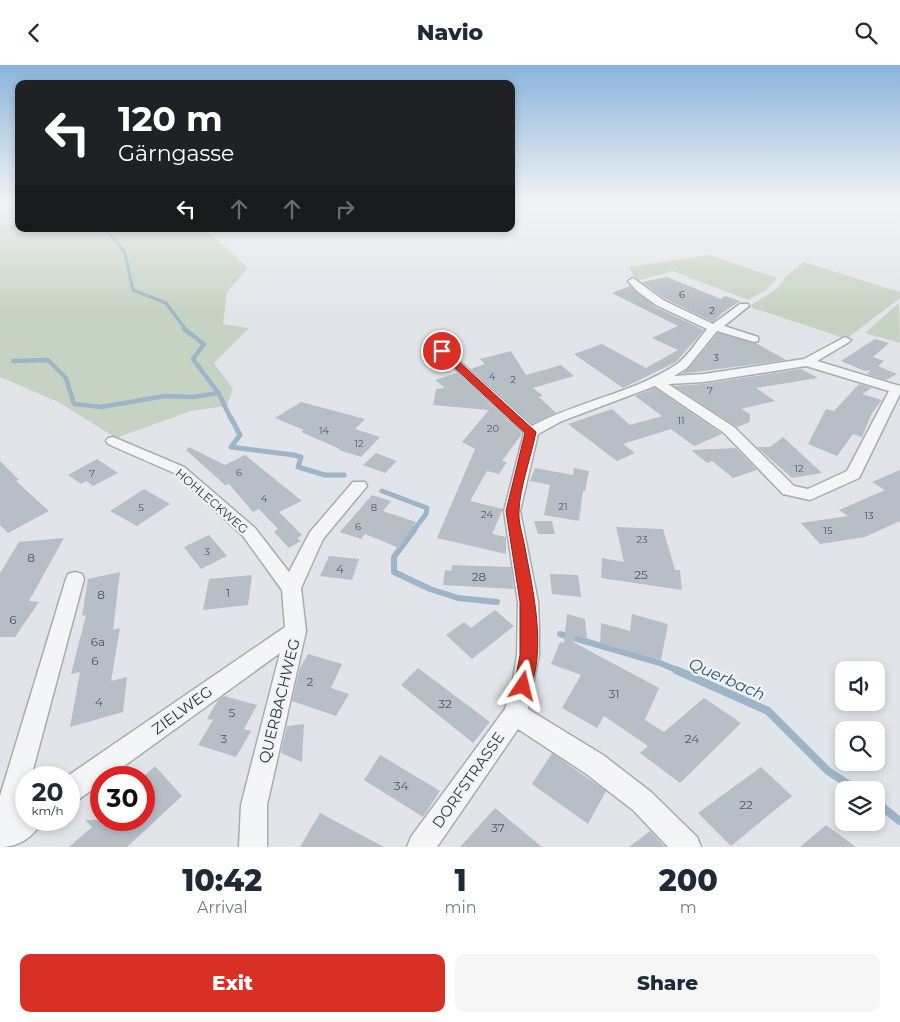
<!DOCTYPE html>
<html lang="en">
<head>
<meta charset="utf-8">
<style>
  body { margin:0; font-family:Montserrat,sans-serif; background:#f6f6f7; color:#1f2937; height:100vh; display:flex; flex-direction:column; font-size:19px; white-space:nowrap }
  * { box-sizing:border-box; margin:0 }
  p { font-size:16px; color:#747a83 }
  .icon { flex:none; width:28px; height:28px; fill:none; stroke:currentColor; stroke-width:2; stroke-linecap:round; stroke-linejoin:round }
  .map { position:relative; height:782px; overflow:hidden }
  .side { display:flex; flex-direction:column; background:#fff; flex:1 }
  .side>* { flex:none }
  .hud { position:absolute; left:15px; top:15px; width:500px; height:152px; border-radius:10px; box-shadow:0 2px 8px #0003; background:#202124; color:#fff; overflow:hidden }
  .controls { position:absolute; left:835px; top:596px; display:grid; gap:10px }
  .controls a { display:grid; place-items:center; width:50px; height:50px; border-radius:10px; background:#fff; box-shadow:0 2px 8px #0003; font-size:25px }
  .speed { position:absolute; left:15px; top:701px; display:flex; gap:10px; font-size:25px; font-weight:700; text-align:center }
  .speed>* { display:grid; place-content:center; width:65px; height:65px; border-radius:50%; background:#fff; box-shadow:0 2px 8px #0003; line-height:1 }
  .speed small { font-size:12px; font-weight:400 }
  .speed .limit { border:8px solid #d22; background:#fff; color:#111 }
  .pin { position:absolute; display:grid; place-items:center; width:42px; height:42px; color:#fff; margin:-21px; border:2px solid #fff; border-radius:50%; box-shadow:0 1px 5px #0007 }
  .me { position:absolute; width:55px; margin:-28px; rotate:10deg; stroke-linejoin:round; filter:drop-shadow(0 0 4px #0008) }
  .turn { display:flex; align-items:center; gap:18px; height:105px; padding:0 20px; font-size:22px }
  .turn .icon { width:65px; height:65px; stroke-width:2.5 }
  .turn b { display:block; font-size:35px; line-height:42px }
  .lanes { display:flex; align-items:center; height:48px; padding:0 20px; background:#0003; justify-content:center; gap:25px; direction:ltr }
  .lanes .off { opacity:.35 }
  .eta { display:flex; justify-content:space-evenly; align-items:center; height:85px; text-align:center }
  .eta b { font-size:30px; font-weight:800; line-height:35px }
  .cta { display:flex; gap:10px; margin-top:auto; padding:10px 20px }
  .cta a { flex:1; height:58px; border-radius:10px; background:#d93025; color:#fff; font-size:20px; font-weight:800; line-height:58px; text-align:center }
  .cta a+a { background:#f6f6f7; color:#1f2937 }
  header { display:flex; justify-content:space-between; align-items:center; height:65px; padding:0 20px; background:#fff; font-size:22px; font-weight:800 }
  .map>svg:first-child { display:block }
</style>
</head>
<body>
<header><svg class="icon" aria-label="back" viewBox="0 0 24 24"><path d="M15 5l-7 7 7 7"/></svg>Navio<svg class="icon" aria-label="search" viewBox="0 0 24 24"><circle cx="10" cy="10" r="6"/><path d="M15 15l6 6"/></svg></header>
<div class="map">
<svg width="900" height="782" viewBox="0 0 900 782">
  <rect width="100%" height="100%" fill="#e1e5e9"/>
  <path fill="#c7d3c2" d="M10,137H19V164H205L248,203L227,227L223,259L249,263L214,298L233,324L227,341L191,346L116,373L58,337L0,312V148Z
    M709,190L777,213L767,224L748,235L673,206L636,216L629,202Z
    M804,197L900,227V233L849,272H841L753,243L751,240L778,223L785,212Z
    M899,238L900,278L865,268Z"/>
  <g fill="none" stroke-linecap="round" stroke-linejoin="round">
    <path stroke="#9db5c8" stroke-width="2.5" d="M112,164L108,167L124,186L126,194"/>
    <path stroke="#9db5c8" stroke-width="3" d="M126,193L133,225L166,238L186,265"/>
    <path stroke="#9db5c8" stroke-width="4.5" d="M184,264L204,279L193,294L219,329L231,354
      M13,296L48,295L66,313L74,339L101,342L165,331L193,332L219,328"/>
    <path stroke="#9db5c8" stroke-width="5" d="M231,353L240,370L231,382L294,390L301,392L298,402L325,410H344
      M382,426L427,443L426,449L413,466"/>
    <path stroke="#9db5c8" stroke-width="6" d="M414,465L394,492V507L430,524L458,533L497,537
      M560,569L660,598L679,606"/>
    <path stroke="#9db5c8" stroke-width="8" d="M676,605L768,646L828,706L857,725
      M876,737L900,756"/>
  </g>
  <path fill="#b8bec6" d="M667,212L721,234L725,231L740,236L722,248L713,257L664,233L642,217Z
    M630,221L655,242L704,265L676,297L623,323L574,289L602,279L646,303L678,285L652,273L678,261L612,228Z
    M718,268L756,278L786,295L681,309L688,304Z
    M875,274L889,278L873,292L884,296L878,301L897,309L886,315L867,309L871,305L865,306L841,296Z
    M511,286L526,310L561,300L574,311L533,323L543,331L539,332L556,348L532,359L471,304L485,299L480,294Z
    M801,304L818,313L756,323L775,336L741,344L750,349V357L737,362L674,321L704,319Z
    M457,308L522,369L502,396L507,397L499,409L487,406L470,436L503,444L492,469L506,472V489L437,473L475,384L462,377L489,345L433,340L436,324L445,323L435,315Z
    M859,319L872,323L862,329L882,335L872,348L862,372L853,369L837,391L808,379L826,344L834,346Z
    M655,323L722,369L694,381L671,364L623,379L635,388L617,396L568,359L612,344L630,360L662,351L635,331Z
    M301,337L365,354L355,364L380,372L361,392L339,385L340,384L301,367L304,365L275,353Z
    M783,372L822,408L792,413L757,382H770Z
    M189,382L225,400L245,390L302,436L279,447L302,470L297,473L301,476L289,483L274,467L278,464L259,444L253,447L229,419L225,420L186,385Z
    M736,383L757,405L733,413L712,396L707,398L691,385Z
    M376,388L397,396L385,408L363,400Z
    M97,394L118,408L93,421L86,416L81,419L68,410Z
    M0,396L19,415L16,416L49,446L8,468L0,460Z
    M535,403L573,410L574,403L589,406L585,426H583L579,456L544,450L550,420L530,416Z
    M900,405V456L865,472L820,479L801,458L848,451L839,445L885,425L872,417Z
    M144,424L170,439L137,461L110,446Z
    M372,430L391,436L383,446L416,457L399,483L365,469L361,474L340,467Z
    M534,456H552L555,469H538Z
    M616,462L663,464L675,505H680L682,525L601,513L602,493L624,497Z
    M209,470L227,491L201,504L184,482Z
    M64,473L29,536L39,537L15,572H0V508L19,477Z
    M329,491L359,494L352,515L320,511Z
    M452,500L511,502L514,524L443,520L445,505L451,506Z
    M120,507L113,565L120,563L111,616L127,612L123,647L70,662L80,607L71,609L86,550L82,551L88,514Z
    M550,509L578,510L581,532L552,529Z
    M252,510L248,540L203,545L209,514Z
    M495,545L514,561L472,594L446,570L464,557L471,563Z
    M567,549L585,554L587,574L576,571L573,577L659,623L645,655L664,667L704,633L741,658L680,718L640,688L648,681L604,651L597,663L562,643L581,610L551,599L560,577L564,578Z
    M632,549L668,559L661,595L600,578L601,558L630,566Z
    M308,589L342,599L331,623L349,629L336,651L292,636L300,603Z
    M418,603L490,657L473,678L401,620Z
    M224,631L257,640L244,664L251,666L236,692L198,680L213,655L207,654L218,635Z
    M304,659L302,697L281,688L287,661Z
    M552,688L606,726L588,759L532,719Z
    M380,690L440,726L423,752L364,715Z
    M155,701L182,731L127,782H69L92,762L85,755H144V711Z
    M761,702L792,731L731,781L698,748Z
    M495,743L542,782H460Z
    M320,748L384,782H300Z
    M826,760L856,782H800Z
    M650,766L665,782H629Z"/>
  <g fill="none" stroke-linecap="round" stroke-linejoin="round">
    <g stroke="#a6acb3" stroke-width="3">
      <path id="minor" d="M633,213L663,235L713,259L740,239H748L749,241L724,261L758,272V276L754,277L717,266L687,303L674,311L704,309L804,294L845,272L851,275L849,277L817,296L900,321V329L859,413L810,435L783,429L724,368L655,321L562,356L538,369L520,446L538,537L539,563V590L528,644L603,690L651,727L697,772L701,782H668L633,745L585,708L518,664L437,782H407L411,772L505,644L512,621L517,590L518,537L504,446L524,368L436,286L442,282L446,284L532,361C578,336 634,328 677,299C688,291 698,275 707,264L656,240L637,226L628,216ZM806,301L889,326L847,406L808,424L794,421L734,362L668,319L704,317Z
        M113,372L184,402L255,463L289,507L310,467L353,417H365L367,421L323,474L301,523L306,566L267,740V782H239L241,740L280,588L109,712H101V718L78,735L69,739V712H66L285,562L282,525L243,471L174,408L108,379L106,376L108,373Z
        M75,507L82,509L84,514L31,712H26V729L22,745L26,743V755H42C35,772 18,782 0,782V731L66,514L68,509Z"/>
    </g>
    <use href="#minor" fill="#f3f5f7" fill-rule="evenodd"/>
  </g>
  <linearGradient id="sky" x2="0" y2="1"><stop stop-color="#8ab4db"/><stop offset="0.56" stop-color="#f2f3f5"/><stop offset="1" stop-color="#f2f3f5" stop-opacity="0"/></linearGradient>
  <rect width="900" height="246" fill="url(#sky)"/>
  <path fill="#d93025" stroke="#8d1f18" d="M439,284H445L536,367C532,388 519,426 519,446C518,457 523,471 525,483C533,526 547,585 529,626L523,629L517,626L514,621L520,590V537L506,446L525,368L439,288Z"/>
  <g text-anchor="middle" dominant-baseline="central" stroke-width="4.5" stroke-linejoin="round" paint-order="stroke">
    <g font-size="10" fill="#4e5662">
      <text x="682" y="229">6</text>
      <text x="712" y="245">2</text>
      <text x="716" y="292">3</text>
      <text x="492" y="311">4</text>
      <text x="513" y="314">2</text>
      <text x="710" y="325">7</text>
      <text x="681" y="355">11</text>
      <text x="493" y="363">20</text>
      <text x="324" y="365">14</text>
      <text x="359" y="378">12</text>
      <text x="799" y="403">12</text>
      <text x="239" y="407">6</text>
      <text x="92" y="408">7</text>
      <text x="264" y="433">4</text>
      <text x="563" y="441">21</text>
      <text x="141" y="442">5</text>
      <text x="374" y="442">8</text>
      <text x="487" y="449">24</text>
      <text x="869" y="450">13</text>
      <text x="358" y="461">6</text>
      <text x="828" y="465">15</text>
      <text x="642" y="474">23</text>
      <text x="207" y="486">3</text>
    </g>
    <g font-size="12" fill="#2a3340" stroke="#f0f3f6">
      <text transform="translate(212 436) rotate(41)">HOHLECKWEG</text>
    </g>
    <g font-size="12" fill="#4e5662">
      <text x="31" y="492">8</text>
      <text x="340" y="503">4</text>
      <text x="641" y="509">25</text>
      <text x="479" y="511">28</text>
      <text x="228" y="527">1</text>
      <text x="101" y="529">8</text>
      <text x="13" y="554">6</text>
      <text x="98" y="576">6a</text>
      <text x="95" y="595">6</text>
      <text x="310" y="616">2</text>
      <text x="614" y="628">31</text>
      <text x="99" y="636">4</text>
      <text x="445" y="638">32</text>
      <text x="232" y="647">5</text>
      <text x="224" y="673">3</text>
      <text x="692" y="673">24</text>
      <text x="401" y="720">34</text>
      <text x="746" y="739">22</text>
      <text x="498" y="762">37</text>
    </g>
    <g font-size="15" fill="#2a3340" stroke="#f0f3f6">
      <text transform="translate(279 636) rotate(-76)">QUERBACHWEG</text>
      <text transform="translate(182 645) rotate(-36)">ZIELWEG</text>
      <text transform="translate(468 715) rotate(-55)">DORFSTRASSE</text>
    </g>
    <g font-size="16" font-style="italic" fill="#355573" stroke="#f0f3f6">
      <text transform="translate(727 614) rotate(24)">Querbach</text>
    </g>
  </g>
</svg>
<div class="controls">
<a><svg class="icon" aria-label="sound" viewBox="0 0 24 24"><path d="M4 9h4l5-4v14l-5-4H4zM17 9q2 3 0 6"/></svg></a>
<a><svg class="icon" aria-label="search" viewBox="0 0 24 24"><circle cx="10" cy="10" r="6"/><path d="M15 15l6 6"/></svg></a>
<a><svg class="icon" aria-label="layers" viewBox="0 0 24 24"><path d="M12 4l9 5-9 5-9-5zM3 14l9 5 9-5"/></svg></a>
</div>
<div class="speed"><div>20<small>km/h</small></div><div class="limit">30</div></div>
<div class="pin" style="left:442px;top:286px;background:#d93025"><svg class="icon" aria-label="arrive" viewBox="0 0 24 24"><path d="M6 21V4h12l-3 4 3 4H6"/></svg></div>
<svg class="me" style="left:523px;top:621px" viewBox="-20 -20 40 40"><path d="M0-17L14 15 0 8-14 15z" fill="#d93025" stroke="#fff" stroke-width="4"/></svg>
<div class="hud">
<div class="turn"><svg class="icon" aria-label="left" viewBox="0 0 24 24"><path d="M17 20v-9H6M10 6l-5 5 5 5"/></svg><div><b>120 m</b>Gärngasse</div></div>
<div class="lanes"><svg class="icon" aria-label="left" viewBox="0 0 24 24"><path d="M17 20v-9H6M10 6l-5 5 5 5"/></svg><svg class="icon off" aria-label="ahead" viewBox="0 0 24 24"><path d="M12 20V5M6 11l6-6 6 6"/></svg><svg class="icon off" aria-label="ahead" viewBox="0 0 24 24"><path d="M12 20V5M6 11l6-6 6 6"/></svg><svg class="icon off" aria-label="right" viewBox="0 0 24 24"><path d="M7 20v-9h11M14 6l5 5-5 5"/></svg></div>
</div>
</div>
<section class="side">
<div class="eta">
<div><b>10:42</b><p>Arrival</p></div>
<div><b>1</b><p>min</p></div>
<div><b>200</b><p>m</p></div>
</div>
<div class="cta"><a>Exit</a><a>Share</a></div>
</section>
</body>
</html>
